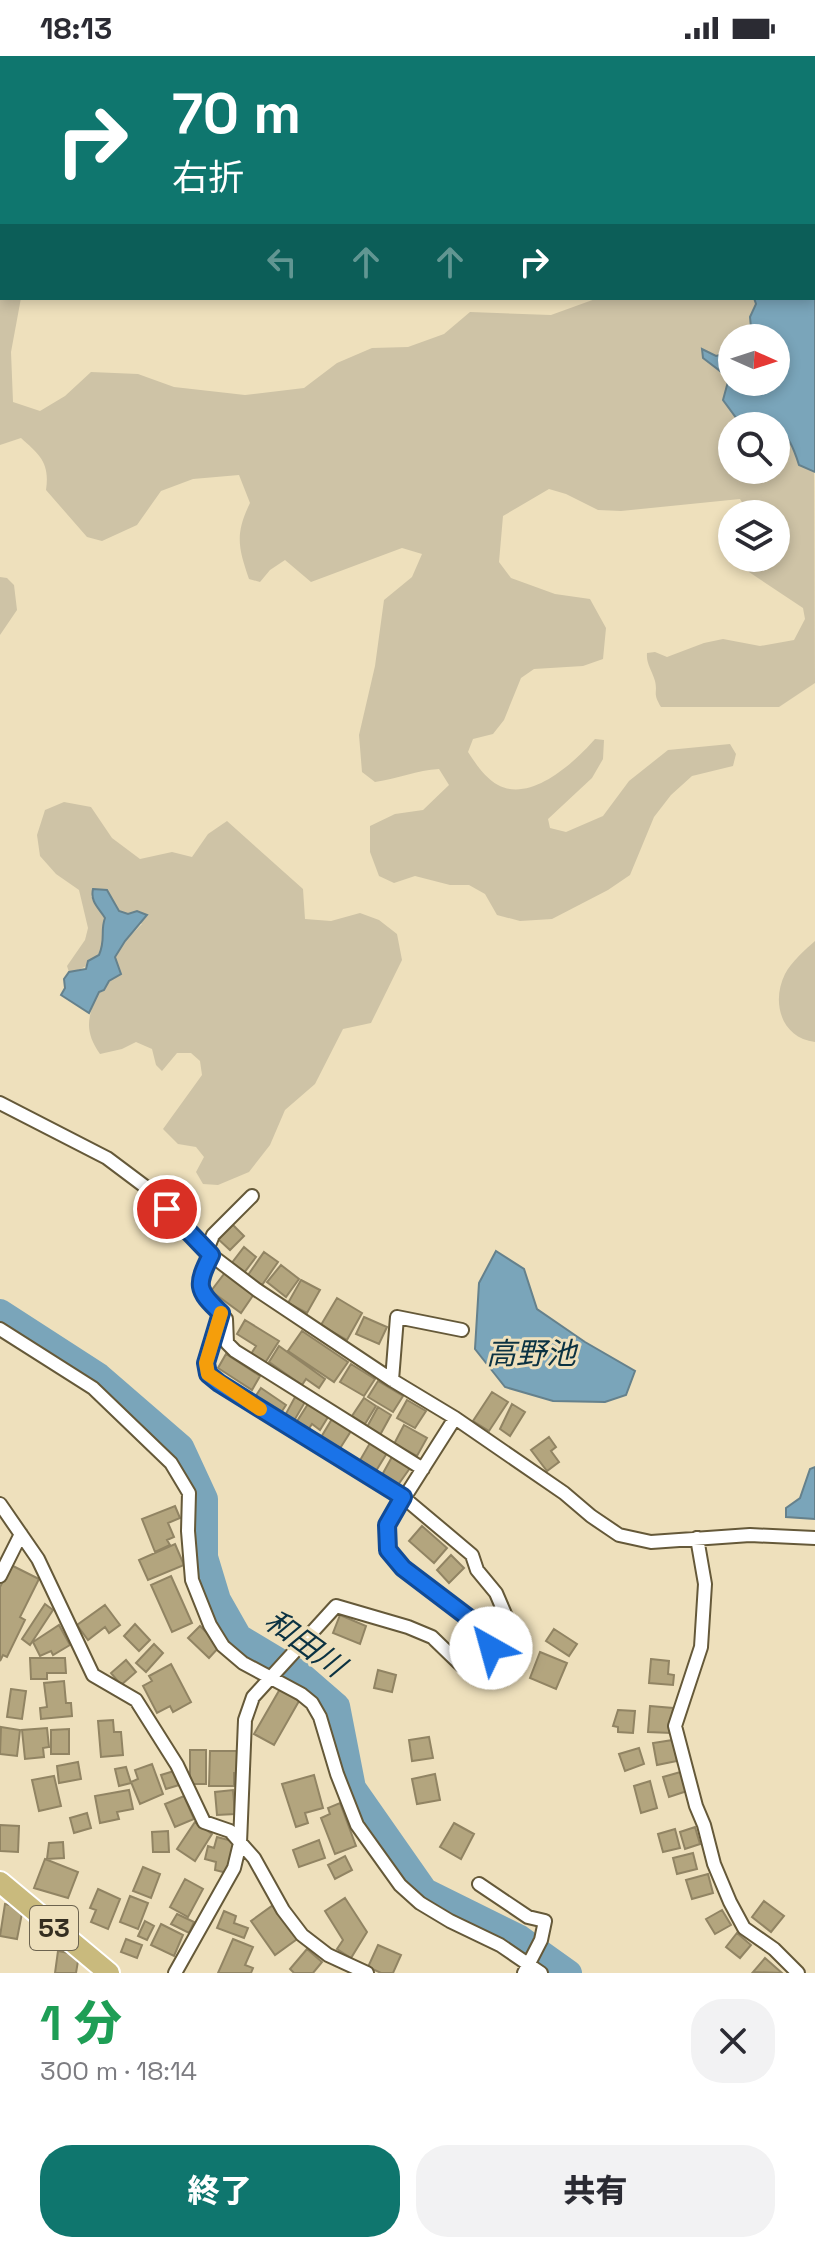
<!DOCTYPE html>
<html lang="ja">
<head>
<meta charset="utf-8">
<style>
  body { margin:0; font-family:"Space Grotesk","Noto Sans JP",sans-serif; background:#f2f2f3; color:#2b2b33; height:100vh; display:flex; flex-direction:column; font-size:30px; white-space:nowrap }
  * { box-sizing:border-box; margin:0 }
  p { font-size:26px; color:#7c7c81 }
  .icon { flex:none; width:44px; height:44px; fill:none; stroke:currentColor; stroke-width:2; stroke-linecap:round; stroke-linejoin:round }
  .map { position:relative; height:1917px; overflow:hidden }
  .panel { display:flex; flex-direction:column; background:#fff; flex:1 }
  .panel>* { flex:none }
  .hud { position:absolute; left:0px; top:0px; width:816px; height:244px; box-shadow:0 4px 12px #0003; background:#0f766e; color:#fff; overflow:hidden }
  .needle { width:52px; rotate:93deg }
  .fabs { position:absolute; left:718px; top:268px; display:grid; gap:16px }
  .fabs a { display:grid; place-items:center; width:72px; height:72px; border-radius:50%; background:#fff; box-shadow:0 4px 12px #0003; font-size:40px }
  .pin { position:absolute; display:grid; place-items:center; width:68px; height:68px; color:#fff; margin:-34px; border:4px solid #fff; border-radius:50%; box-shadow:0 2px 8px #0007 }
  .me { position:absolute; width:88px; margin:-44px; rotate:322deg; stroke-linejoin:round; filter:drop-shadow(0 0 6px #0008) }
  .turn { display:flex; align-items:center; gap:28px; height:168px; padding:0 40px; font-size:36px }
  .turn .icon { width:104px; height:104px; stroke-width:2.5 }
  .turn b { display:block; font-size:56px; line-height:68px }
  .lanes { display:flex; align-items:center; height:76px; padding:0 40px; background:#0003; justify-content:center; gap:40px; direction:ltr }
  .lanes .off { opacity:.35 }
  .round { display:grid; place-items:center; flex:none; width:84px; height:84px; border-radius:32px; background:#f2f2f3 }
  .head { display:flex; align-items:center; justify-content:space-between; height:136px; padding:0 40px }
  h1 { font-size:48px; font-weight:800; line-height:60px; color:#1e9e55 }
  .cta { display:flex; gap:16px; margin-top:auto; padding:16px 40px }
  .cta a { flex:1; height:92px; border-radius:32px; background:#0f766e; color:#fff; font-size:32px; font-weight:800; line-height:92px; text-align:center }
  .cta a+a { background:#f2f2f3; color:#2b2b33 }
  .status { display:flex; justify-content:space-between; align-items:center; height:56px; padding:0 40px; background:#fff; direction:ltr }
  .status svg { height:22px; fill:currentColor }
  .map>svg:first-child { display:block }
</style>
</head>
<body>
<div class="status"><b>18:13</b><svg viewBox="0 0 49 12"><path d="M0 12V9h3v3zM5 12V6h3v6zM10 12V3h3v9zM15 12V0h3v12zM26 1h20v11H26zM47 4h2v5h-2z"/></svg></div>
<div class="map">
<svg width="815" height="1917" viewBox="0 0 815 1917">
  <rect width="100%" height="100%" fill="#eee0bc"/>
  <path fill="#cec3a6" d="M0,41L2,242H21L11,296L13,346L40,355L65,340L91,316L138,318L174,331L245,339L304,332L337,307L372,292L408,291L444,278L470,256L551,259L598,242H754L756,248L750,261L752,282H732V296L716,300L702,294L729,322L723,344L775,370H732V414H776V371L791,385L799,409L814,414L815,627L779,651H661C652,636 658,638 655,625C652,614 646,608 647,597L655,596L667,601L704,587L723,583L760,590L794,584L805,563L803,552L749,516L741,503L776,502V458H749L740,443L621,455L598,454L566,438L549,433L503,460L499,506L511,522L555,538L590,543L606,572L603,603L583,610L534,613L521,622L504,664L493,678L473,683L468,696C476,708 485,722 498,729C531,747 575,706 595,683L604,684L603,703L592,722L548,763L550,772L566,776L603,760L629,725L668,694L730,688L736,698L733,710L692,720L671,739L654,761L630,819L608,834L552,863L520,865L497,859L485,838L469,829H450L415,820L394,827L379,820L370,796V770L395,758L423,754L449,729L439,713C417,714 398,723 375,726L362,716L359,679L375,610L384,544L412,521L422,498L402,492L311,526L285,504L270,514L260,526L249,523C238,491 235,478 250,447L239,419L193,423L161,435L137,469L102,485L87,481L46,434C50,407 40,399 21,382L0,389Z
    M0,521L7,522L14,529L17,554L0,579Z
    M64,746L91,751L112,782L140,803L172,796L192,801L208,778L227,765L303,833L305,863L331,865L360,857L379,864L397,878L402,904L371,967L343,973L315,1028L285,1054L270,1089L249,1116L218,1129L203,1128L196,1116L204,1101L196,1091L178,1088L163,1073L202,1019L200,1005L191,997H177L162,1015L156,1009L152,993L136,986L122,993L100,998C84,975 87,961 99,936C112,929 110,910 117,897C124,885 133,877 142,868L119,855L107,834L91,840C95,848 103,854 105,863C113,891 94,912 69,916L67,910L85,884L88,872L79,834L56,818L40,800L37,779L45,754Z
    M815,885V986C781,982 771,946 785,918C791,906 806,893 815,885Z"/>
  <path fill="#7aa5ba" stroke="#65818c" stroke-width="2" d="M815,98V416L799,409C786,368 777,369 737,363L723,344L729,322L703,302L702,293L716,300L732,296V326H776V282H752L750,261L756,248L754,242H814Z
    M93,833L107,834L119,855L128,858L137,855L147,859L125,885L115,901L121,918L109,925L104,934L99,936L89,957L61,939L65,932L64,923L69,916L86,913L88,905L99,899C106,883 100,875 105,862C99,852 90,846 93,833Z
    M496,1195L524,1213L537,1253L585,1286L635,1315L626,1339L605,1346L553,1345L505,1331L475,1293L479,1227Z
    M815,1411V1463L786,1461V1452L800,1442L810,1413Z"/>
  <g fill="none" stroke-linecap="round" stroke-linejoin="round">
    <path stroke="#7aa5ba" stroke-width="26" d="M797,0V2
      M814,85L815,90
      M0,1256L99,1320L181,1391L205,1443V1501L218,1544L239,1581L299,1617L337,1650L353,1732L425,1835L520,1882L569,1917"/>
  </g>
  <path fill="#b3a57e" stroke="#918463" stroke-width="2" d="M231,1167L244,1180L230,1194L217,1182Z
    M244,1191L256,1201L244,1217L231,1208Z
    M264,1196L278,1206L262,1229L248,1219Z
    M281,1209L299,1223L286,1241L267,1226Z
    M227,1214L256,1235L241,1257L211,1235Z
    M301,1224L320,1234L307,1257L288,1247Z
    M337,1242L362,1257L347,1284L321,1269Z
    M364,1261L387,1271L379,1288L356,1278Z
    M245,1264L279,1285L265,1307L251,1298L256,1290L237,1278Z
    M302,1275L348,1306L334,1326L288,1295Z
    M279,1290L325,1323L319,1332L306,1323L302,1329L269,1306Z
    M226,1298L260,1320L252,1334L218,1312Z
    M351,1308L375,1323L364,1340L340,1326Z
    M378,1325L403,1340L393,1356L368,1341Z
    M261,1332L286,1349L279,1360L253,1344Z
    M492,1336L508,1346L489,1375L473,1365Z
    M295,1341L305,1346L291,1370L282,1365Z
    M364,1342L376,1350L365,1368L352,1360Z
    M407,1344L426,1355L415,1372L397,1362Z
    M308,1348L328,1361L320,1374L312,1368L306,1377L294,1370Z
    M512,1348L525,1356L510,1380L500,1373Z
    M378,1351L391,1359L380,1379L367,1371Z
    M332,1363L351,1375L339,1394L320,1383Z
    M404,1369L427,1382L417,1400L394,1388Z
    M549,1381L556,1391L551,1395L559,1406L547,1415L531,1394Z
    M370,1387L387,1397L376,1415L359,1406Z
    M392,1401L410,1412L398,1429L382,1419Z
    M175,1450L180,1462L168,1467L174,1481L167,1484L170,1489L155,1496L142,1463Z
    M422,1470L447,1492L434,1507L409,1485Z
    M175,1488L184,1509L148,1524L139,1504Z
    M451,1499L464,1512L449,1527L437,1514Z
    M11,1509L39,1523L20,1561L25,1564L7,1601L3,1599L0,1605V1531Z
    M171,1520L192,1567L172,1576L151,1529Z
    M45,1548L53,1554L30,1589L22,1583Z
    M105,1549L120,1569L109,1577L105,1571L88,1584L77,1569Z
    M340,1559L366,1570L360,1588L333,1577Z
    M135,1568L150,1584L139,1595L124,1580Z
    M59,1569L70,1589L53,1599L51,1595L40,1600L33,1586Z
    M200,1570L220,1590L209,1602L188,1582Z
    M554,1573L577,1588L569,1600L546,1585Z
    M154,1588L163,1597L146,1616L136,1607Z
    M540,1596L567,1607L556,1633L530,1622Z
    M30,1602H65L66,1617H47V1623H31Z
    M651,1603L669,1605L668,1618L674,1619L673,1629L649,1627Z
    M126,1604L136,1616L121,1629L111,1617Z
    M171,1608L191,1646L173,1656L170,1650L157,1657L143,1630L152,1625L149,1620Z
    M378,1614L396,1619L392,1636L374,1632Z
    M64,1625L66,1647H71L72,1660L41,1663L40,1652L47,1651L44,1627Z
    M11,1633L26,1635L22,1663L7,1661Z
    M280,1633L299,1645L274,1689L254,1678Z
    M650,1650L673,1652L671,1677L648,1676Z
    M618,1654L635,1655L633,1677L618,1676V1671L613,1670Z
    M113,1664L114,1676H121L123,1699L101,1701L98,1665Z
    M1,1671L20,1674L17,1700L0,1698Z
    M47,1672L49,1691L43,1692L44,1701L25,1703L22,1674Z
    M69,1673V1698H51V1674Z
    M429,1681L433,1702L412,1705L409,1684Z
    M673,1684L677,1705L657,1709L653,1687Z
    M639,1692L644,1708L625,1715L619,1698Z
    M190,1694H206V1728H190Z
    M210,1695H238L237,1717H234V1730H209Z
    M78,1706L81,1723L59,1727L57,1710Z
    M152,1708L163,1738L140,1748L131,1726L138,1723L135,1714Z
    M126,1711L131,1727L119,1730L115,1713Z
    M174,1715L179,1729L166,1733L161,1719Z
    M684,1715L690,1734L669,1741L663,1721Z
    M435,1718L440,1744L417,1748L412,1723Z
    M314,1719L323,1752L305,1757L308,1767L296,1771L282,1728Z
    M54,1720L61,1750L39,1755L32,1724Z
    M650,1725L657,1752L641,1757L634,1730Z
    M129,1734L133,1753L117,1756L119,1763L100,1767L95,1740Z
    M233,1734L235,1758L217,1759L215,1736Z
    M184,1740L194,1763L175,1771L165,1748Z
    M340,1747L356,1790L335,1798L321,1762L330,1758L328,1752Z
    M87,1757L91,1772L74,1777L70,1762Z
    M195,1766L212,1778L195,1805L177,1793Z
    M454,1767L474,1778L461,1803L440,1791Z
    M0,1769L19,1770L18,1796L0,1795Z
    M695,1771L700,1788L685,1793L680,1776Z
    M675,1773L680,1792L663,1796L658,1778Z
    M168,1775L169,1796H153L152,1776Z
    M217,1781L236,1786L227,1817L215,1814L216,1806L205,1803L208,1790L214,1792Z
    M319,1784L325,1802L299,1811L293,1794Z
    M63,1786L64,1802L47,1803L49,1787Z
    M693,1797L697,1813L677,1818L673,1802Z
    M345,1800L352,1814L335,1823L328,1809Z
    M45,1803L78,1816L68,1842L34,1832Z
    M143,1811L160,1818L151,1842L133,1835Z
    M708,1818L713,1837L692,1843L686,1824Z
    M185,1823L203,1833L188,1861L170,1851Z
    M98,1833L120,1843L108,1873L91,1866L96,1854L90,1852Z
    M130,1840L148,1847L138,1873L120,1866Z
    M345,1842L367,1876L351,1902L337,1893L343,1884L325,1855Z
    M764,1845L784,1860L771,1876L752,1861Z
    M276,1847L300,1881L275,1899L251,1865Z
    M5,1848L23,1852L17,1883L0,1880Z
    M722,1854L731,1869L715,1878L706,1863Z
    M224,1855L236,1860L234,1867L248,1872L244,1882L217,1872Z
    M177,1858L194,1866L189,1877L171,1868Z
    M145,1865L154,1870L147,1884L138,1880Z
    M161,1868L183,1879L174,1900L151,1889Z
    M737,1877L751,1889L740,1902L726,1891Z
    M126,1883L142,1889L137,1902L121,1896Z
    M233,1883L253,1891L245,1909L253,1912L251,1917H218Z
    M378,1889L401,1899L393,1917H381L368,1911Z
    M307,1893L322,1906L313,1917H294L290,1913Z
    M58,1895L79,1899L76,1917H55Z
    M765,1902L782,1917L753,1916Z"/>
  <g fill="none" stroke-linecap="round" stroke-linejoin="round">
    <g stroke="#655939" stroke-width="16">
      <path id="minor" d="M0,1047L107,1102L147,1132L211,1199L257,1234L392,1324L455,1362L564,1437L591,1460L619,1479L651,1486L750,1479L815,1482
        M207,1194L213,1179L252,1140
        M211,1199L200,1222V1230L203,1238L226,1263L227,1287L235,1295L423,1413
        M221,1257L206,1307L208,1318L219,1327L403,1441L472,1499L477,1514L496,1537L517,1586
        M0,1273L93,1332L171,1407L189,1437L188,1475L192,1524L210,1569L223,1590L243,1607L301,1638L312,1647L320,1661L337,1718L357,1769L400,1829L420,1847L450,1865L500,1889L541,1917
        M392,1324L397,1261L462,1274
        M0,1448L38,1503L93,1619L136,1644L177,1709L204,1766L230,1775L254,1802L283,1854L302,1879L328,1899L367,1917
        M697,1482L705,1528L701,1591L675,1670L696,1750L704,1769L714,1808L730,1846L744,1872L774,1893L798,1917
        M0,1520L21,1478
        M479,1828L528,1861L545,1865L541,1884L524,1917
        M175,1917L234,1812L240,1787L245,1664L253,1641L336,1550L408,1571L432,1581L462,1610C478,1611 484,1606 491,1592L486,1575L403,1512L388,1494L387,1469L455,1362"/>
    </g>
    <g stroke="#fff" stroke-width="24">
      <path id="primary" d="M0,1826L109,1917"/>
    </g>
    <use href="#minor" stroke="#fff" stroke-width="12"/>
    <use href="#primary" stroke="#c9ba7d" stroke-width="20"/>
  </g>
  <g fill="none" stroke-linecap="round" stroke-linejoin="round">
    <g stroke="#114b97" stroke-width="20">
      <path id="route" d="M167,1153L211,1199C196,1229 196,1234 221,1257L206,1307L208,1318L219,1327L403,1441L387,1469L388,1494L403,1512L486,1575L491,1592"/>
    </g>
    <use href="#route" stroke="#1a73e8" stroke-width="14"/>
    <path stroke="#f59e0b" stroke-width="14" d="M221,1257L206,1307L208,1318L260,1353"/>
  </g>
  <g text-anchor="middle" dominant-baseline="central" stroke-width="6" stroke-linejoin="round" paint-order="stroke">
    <rect fill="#eee0bc" stroke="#6c634f" stroke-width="2" x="30" y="1850" width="48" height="44" rx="6"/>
    <g font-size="26" font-weight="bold" fill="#342e20">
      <text x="54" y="1872">53</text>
    </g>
    <g font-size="30" font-style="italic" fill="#0b3242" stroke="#eee0bc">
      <text x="531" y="1297">高野池</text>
      <text transform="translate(305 1587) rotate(36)">和田川</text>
    </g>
  </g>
</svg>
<div class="fabs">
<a><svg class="needle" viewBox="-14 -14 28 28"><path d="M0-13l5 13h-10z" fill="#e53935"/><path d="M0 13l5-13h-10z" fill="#7c7c81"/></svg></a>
<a><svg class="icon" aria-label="search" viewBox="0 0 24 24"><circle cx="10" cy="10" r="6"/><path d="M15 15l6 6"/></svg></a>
<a><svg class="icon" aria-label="layers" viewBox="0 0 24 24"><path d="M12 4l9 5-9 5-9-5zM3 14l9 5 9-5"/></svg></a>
</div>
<div class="pin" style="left:167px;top:1153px;background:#d93025"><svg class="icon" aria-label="arrive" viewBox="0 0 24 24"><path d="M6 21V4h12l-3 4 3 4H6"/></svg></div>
<svg class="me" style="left:491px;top:1592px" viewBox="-20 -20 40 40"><circle r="19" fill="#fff"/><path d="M0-13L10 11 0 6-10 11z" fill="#1a73e8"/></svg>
<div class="hud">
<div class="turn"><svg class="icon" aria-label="right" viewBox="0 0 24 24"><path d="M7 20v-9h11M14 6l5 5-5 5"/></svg><div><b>70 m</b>右折</div></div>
<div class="lanes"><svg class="icon off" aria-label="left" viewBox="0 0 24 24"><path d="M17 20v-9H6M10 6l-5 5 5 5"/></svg><svg class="icon off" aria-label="ahead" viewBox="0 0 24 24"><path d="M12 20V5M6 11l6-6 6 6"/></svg><svg class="icon off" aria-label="ahead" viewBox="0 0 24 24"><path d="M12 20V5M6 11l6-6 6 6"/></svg><svg class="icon" aria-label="right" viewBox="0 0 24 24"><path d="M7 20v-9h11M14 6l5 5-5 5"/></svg></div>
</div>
</div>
<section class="panel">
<div class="head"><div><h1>1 分</h1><p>300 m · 18:14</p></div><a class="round"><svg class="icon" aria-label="close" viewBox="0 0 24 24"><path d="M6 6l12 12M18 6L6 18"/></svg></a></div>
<div class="cta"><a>終了</a><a>共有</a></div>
</section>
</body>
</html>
